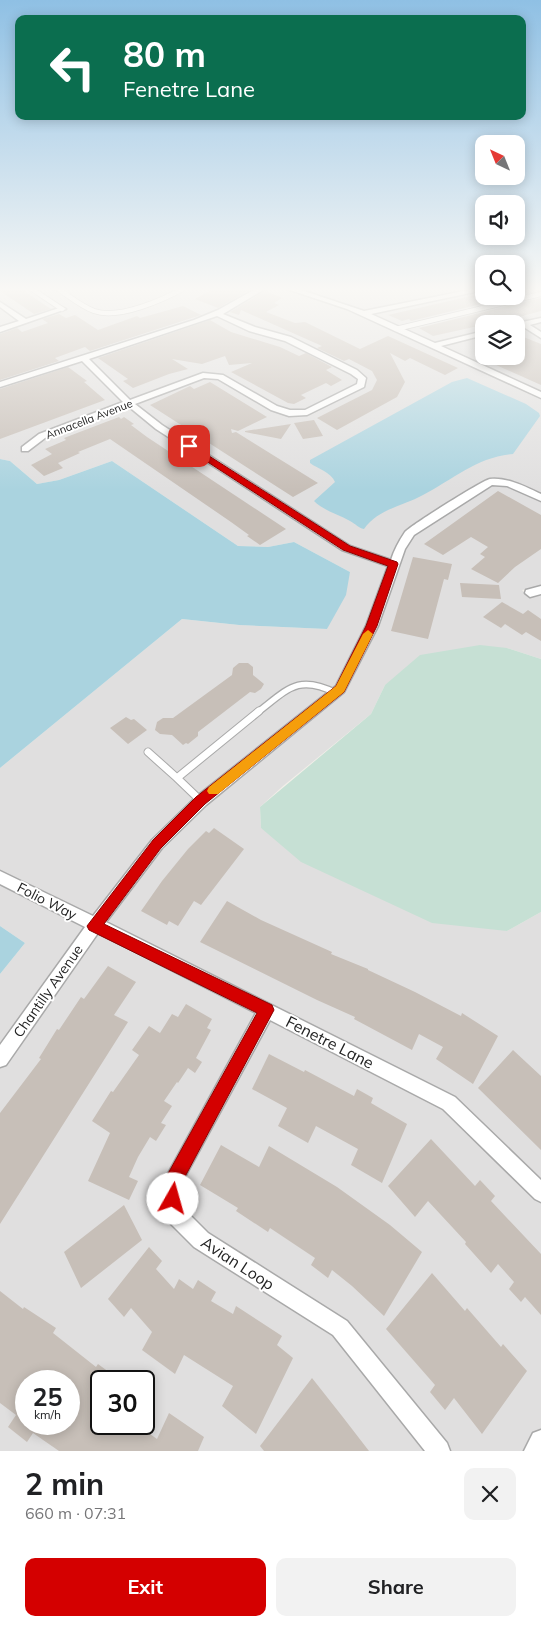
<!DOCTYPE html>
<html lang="en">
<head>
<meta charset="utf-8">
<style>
  body { margin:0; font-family:Mulish,sans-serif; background:#f2f2f2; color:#202124; height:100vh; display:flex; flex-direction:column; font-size:19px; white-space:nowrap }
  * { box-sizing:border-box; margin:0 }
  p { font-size:16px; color:#757577 }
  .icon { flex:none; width:28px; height:28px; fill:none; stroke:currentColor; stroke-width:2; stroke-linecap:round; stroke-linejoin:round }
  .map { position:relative; height:1451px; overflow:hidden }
  .panel { display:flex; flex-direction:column; background:#fff; flex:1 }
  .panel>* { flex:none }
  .hud { position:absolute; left:15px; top:15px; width:511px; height:105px; border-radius:10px; box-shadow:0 2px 12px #0003; background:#0b6e4f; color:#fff; overflow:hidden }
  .needle { width:32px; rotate:317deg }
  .fabs { position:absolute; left:475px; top:135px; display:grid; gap:10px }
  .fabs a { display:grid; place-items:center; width:50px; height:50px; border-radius:10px; background:#fff; box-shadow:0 2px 12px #0003; font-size:25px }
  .speed { position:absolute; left:15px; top:1370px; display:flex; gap:10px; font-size:25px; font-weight:700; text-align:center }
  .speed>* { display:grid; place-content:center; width:65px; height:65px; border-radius:50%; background:#fff; box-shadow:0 2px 12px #0003; line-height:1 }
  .speed small { font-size:12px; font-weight:400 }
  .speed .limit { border:2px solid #111; border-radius:8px; background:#fff; color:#111 }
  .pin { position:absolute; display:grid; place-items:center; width:42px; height:42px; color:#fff; margin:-21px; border-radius:10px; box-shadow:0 2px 8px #0006 }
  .me { position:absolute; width:55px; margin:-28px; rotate:7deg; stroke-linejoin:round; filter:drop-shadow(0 0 4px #0008) }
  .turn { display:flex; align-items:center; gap:18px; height:105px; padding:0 25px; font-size:22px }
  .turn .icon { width:65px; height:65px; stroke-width:2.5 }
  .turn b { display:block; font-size:35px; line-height:42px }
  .round { display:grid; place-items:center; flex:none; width:52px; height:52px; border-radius:10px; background:#f2f2f2 }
  .headline { display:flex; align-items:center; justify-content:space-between; height:85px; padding:0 25px }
  h1 { font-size:30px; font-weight:700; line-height:38px }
  .button { display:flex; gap:10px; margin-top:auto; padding:10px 25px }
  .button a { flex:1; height:58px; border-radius:10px; background:#d40000; color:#fff; font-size:20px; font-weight:700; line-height:58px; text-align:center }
  .button a+a { background:#f2f2f2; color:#202124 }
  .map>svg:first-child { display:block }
</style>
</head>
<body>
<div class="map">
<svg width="541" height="1451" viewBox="0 0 541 1451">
  <rect width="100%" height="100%" fill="#f2efe9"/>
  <path fill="#e0dfdf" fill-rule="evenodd" d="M0,287H484V296H516V287H541V586L522,590L529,598L541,595V659L507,648L385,685L371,714L283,786L260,807L261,828L507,931L541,912V1451H0V974L25,943L0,926V768L182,619L239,625L327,629L350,572L294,542L268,547L238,546L112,461L59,480L37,484L10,461L0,459V332L67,310L63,307L0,327ZM484,324H516V356H484ZM26,1381H69V1424H26ZM101,1381H144V1424H101Z"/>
  <path fill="#c6e0d4" d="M480,645L507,648L541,659V912L507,931L432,923L301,862L261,828L260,807L371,714L385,685L420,655Z"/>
  <path fill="#aad3df" d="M467,378L526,404L539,413L540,416L513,454C477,457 454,479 423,495C403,506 378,509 364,529C358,528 356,524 350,521C338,514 324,511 314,501L335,482C331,472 318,469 310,463V460L452,382Z
    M0,459L10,461L37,484L59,480L112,461L238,546L268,547L294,542L350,572L346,595L327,629L239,625L182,619L0,768Z
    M0,926L25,943L0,974Z"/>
  <path fill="#c7bfb8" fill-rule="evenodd" d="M0,287H18L51,309L34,314L0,291Z
    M217,287H255L218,308L195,299Z
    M265,291L282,298L274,303L279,305L266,312L295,323L305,322L360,349L388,336L458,368L445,375L410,358L405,361L390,353L405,382L397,397L337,430L317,418L372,390L377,380L372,371L349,359L344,361L317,348L322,346L241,310L239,315L230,312Z
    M484,293V296H514L411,321L409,319L402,321L388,315Z
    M541,298V311L519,317L433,336L419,328Z
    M183,306L201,315L90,351L85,347L55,358L59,361L0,380V334L17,328L22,332L48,323L42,319L59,314L66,318L75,315L98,330L137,316L140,318Z
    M210,320L231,332L280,347L299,356L306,353L332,367L326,370L342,380L331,386L326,383L303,394L301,395L306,398L294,404L288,403L231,372L252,363L229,365L225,356L202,364L172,359L188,369L169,374L133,388L123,381L128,379L98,358Z
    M516,334L541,344V385L476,356H516Z
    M68,367L87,381L84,382L105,400L0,439V389Z
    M210,382L267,417L238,431L231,429L232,433L236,432L318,483L293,497L150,405L190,386L194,389Z
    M119,417L121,419L124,417L134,424L131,425L147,437L286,529L260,545L247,536L249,535L231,522L110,439L78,452L80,453L58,463L63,468L44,476L31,465L52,454L45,449L66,440L64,438Z
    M314,420L323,436L303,439L294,423Z
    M291,424L281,439L245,432V431Z
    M498,491L541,515V549L515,567L498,583L471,569L485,557L480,554L488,547L471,537L443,555L424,544Z
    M413,557L452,564L448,580L444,579L428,639L391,631Z
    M460,583L499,585L501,599L462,597Z
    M502,602L523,614L528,610L541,619V641L526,632L522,635L505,624L501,628L483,617Z
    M239,663H248L253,667V675L264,684L261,689L255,693L250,692L198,732V736L188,744L186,743L183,745L172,735L160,734L155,730L157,722L163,718H173L232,675L233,668Z
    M126,717L131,720L134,719L147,730L128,744L110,728Z
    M214,828L244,849L201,905L194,901L178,926L169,921L167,925L141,911L162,881L188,849L206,831L209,833Z
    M227,901L261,920L332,952L331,954L368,969V970L415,992L461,1016L462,1013L498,1036L473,1084L436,1059L443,1047L419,1034L412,1050L354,1019L355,1017L317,1000L200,942Z
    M108,966L136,982L114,1015L128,1022L0,1224V1113L41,1059L39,1058L57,1029L59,1030L81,997L84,999Z
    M186,1004L212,1019L207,1028L211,1030L196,1058L202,1062L195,1073L188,1068L178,1083L177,1082L164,1101L172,1106L161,1123L166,1125L156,1141L150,1137L138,1157L129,1177L138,1181L129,1200L88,1181L110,1133L92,1121L111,1091L113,1092L139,1055L132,1050L149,1026L160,1033L172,1014L178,1017Z
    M513,1050L541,1076V1150L478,1088Z
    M269,1054L304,1072L305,1070L354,1096L357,1089L373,1098L371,1103L407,1124L382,1183L351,1165L358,1149L316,1126L308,1143L278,1126L287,1108L252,1089Z
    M431,1139L475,1186L480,1180L495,1196L491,1201L541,1254V1315L525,1297L521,1302L509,1289L514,1282L498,1264L491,1273L465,1244L466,1242L428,1201L415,1217L388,1186Z
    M221,1145L259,1167L269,1146L337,1187L390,1225L422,1252L384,1316L352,1286L332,1270L328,1278L311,1265L315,1258L270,1228L268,1232L236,1211L238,1208L200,1185Z
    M124,1205L142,1240L81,1288L64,1252Z
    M149,1247L162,1261L156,1269L174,1289L179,1279L193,1289L198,1280L216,1292L211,1301L233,1314L236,1306L282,1336L277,1345L293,1358L256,1434L222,1406L233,1386L184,1355L175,1374L142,1350L152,1332L131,1308L124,1317L108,1299Z
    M432,1273L465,1311L467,1308L501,1347L503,1344L527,1371L482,1434L454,1398L445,1410L430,1392L435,1385L386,1329Z
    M0,1291L23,1309L24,1307L56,1328L53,1333L96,1367L98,1364L121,1381H101V1424H136L157,1439L169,1413L204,1437L198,1451H59L33,1433L27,1442L8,1427L16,1415L0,1403ZM26,1381H69V1424H26Z
    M312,1378L342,1416L369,1451H264L260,1446Z"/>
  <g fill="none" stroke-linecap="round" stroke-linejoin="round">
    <g stroke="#a9a9a9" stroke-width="6">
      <path id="service-far2" d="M29,287L62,309
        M55,287C68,295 80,306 94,311C119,320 165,299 186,287
        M396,329L541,294"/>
    </g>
    <g stroke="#a9a9a9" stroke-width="8">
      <path id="service-far1" d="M258,712C288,689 298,674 336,693"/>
    </g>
    <g stroke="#a9a9a9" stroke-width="9">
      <path id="service" d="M148,752L177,778
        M201,801L177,778L259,711"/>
    </g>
    <g stroke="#a9a9a9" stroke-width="3">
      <path id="minor" d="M259,287H268L223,314L255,327L291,337L357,370L366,378L364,387L307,415L289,416L271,410L218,379L204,378L135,404L162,425L350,546L391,560C394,550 399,541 405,532C410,526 483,480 490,479C507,477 526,487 541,494V501L507,486L492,485L414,535L405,549L378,626L344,692L206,805L162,848L106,922L455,1097L541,1180V1202L535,1199L443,1109L270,1020L180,1186L184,1209L208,1233L347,1321L447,1443L450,1451H425L333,1335L194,1247L168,1221L162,1185L165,1179L256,1013L98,933L6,1065L0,1067V1045L85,927L0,884V871L93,916L152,840L196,797L336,686L366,626L388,566L342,550L156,429L128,406L45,438L28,451H22V447L39,434L123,402L82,361L0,387V382L194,320L218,310ZM217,316L249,331L285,341L351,374L358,379L357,384L305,410H290L277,406L223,375L203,373L130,400L89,359Z
        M281,287H292L364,311L484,287V290L371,314L435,343L484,331V335L441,346L541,392V398L347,309Z
        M533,287H541V291Z
        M0,302L26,319L62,307L66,309L0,332V327L19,321L0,307Z
        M541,318V322L530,325L541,332V338L522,326L516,327V324H513Z
        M541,586V594L530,597L525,593L526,590Z
        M541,1430V1451H524L533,1433Z"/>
    </g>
    <use href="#service-far2" stroke="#fff" stroke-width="4.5"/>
    <use href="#service-far1" stroke="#fff" stroke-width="5.5"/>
    <use href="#service" stroke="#fff" stroke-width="7"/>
    <use href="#minor" fill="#fff" fill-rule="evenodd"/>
  </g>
  <linearGradient id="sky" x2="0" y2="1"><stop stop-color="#8fc0e4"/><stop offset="0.59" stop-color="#f9f8f5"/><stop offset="1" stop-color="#f9f8f5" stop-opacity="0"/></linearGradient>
  <rect width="541" height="490" fill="url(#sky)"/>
  <path fill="#d40000" stroke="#8a0000" d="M186,445H192L350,546L397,562L398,564L377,626L344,692L205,804L161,848L104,924L272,1005L274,1010L180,1186L182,1199L179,1205L173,1207L167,1205C164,1197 162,1187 165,1179L257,1013L89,930L87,926L153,840L196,797L336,686L366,626L388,566L343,550L186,448Z"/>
  <path fill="#f59e0b" d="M368,630L373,634L344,692L218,794H209L207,791L209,787L336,686L363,634Z"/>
  <g text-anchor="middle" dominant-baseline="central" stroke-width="4" stroke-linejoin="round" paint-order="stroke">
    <g font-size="11" fill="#222" stroke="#fff">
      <text transform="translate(89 419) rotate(-21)">Annacella Avenue</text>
    </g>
    <g font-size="14" fill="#222" stroke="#fff">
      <text transform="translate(47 901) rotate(27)">Folio Way</text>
      <text transform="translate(48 991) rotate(-55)">Chantilly Avenue</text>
    </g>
    <g font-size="16" fill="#222" stroke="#fff">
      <text transform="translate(330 1042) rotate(27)">Fenetre Lane</text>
      <text transform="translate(238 1263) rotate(33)">Avian Loop</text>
    </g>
  </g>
</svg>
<div class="fabs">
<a><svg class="needle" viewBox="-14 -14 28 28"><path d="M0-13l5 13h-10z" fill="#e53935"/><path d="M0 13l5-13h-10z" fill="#757577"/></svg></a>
<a><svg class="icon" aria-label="sound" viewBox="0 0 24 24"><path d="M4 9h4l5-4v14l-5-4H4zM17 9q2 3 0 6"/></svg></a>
<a><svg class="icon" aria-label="search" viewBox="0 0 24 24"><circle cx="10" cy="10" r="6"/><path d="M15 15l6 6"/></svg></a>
<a><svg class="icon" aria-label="layers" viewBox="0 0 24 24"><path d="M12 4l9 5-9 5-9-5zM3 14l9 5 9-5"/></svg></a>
</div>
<div class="speed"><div>25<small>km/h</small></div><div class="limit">30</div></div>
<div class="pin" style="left:189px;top:446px;background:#d93025"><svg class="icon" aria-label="arrive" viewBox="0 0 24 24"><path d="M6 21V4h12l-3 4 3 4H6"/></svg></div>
<svg class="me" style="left:173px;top:1199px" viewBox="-20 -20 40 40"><circle r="19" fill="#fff"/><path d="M0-13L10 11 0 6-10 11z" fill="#d40000"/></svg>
<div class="hud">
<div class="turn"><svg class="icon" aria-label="left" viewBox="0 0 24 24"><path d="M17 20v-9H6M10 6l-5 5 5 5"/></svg><div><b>80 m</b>Fenetre Lane</div></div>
</div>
</div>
<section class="panel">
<div class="headline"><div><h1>2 min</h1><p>660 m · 07:31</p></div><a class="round"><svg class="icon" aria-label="close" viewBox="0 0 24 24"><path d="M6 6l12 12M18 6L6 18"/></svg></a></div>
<div class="button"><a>Exit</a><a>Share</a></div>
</section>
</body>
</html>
